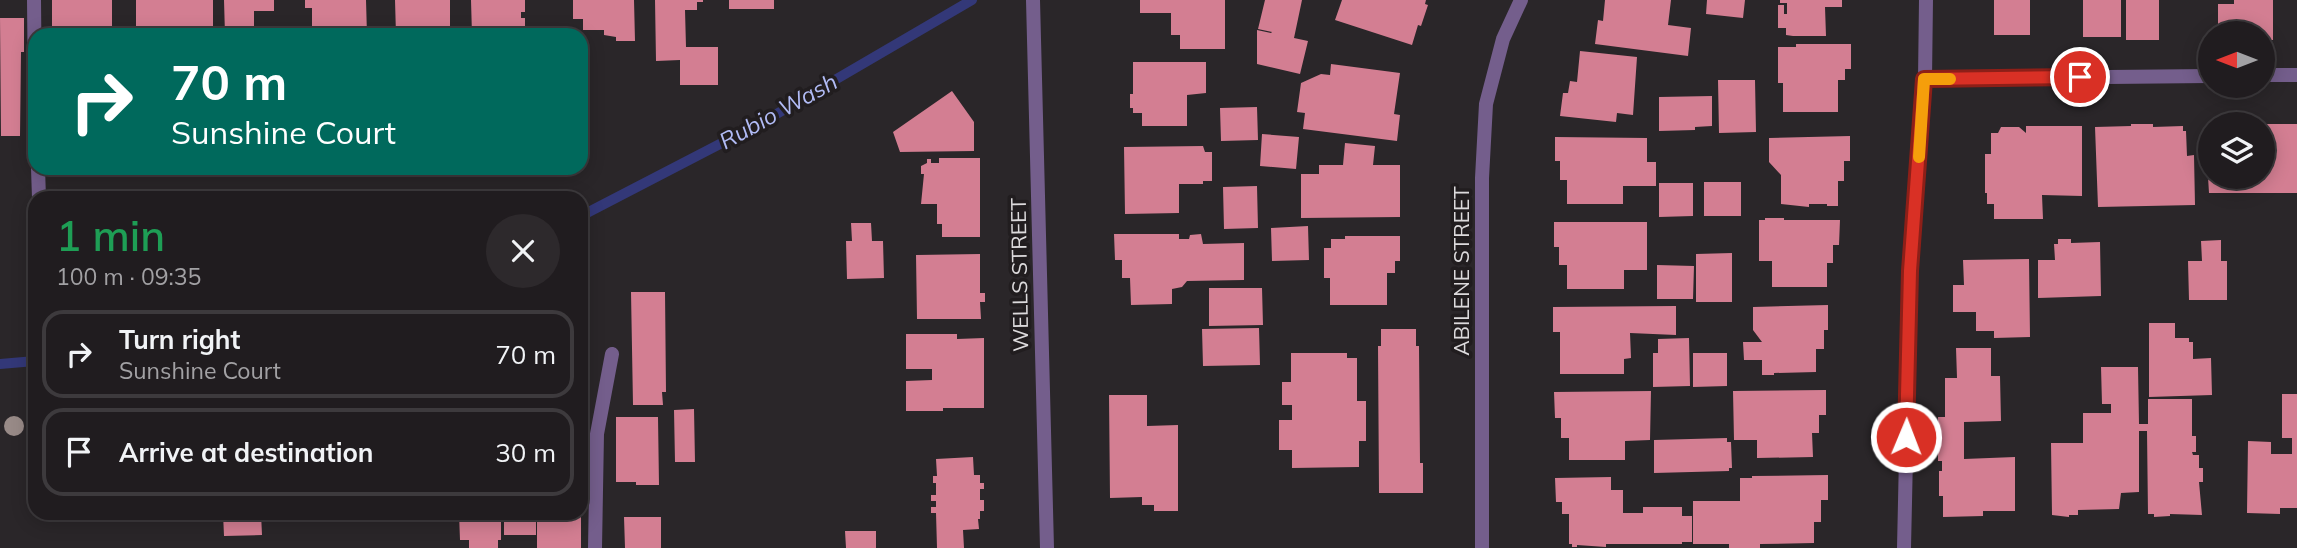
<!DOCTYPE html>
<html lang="en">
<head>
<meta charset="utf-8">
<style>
  body { margin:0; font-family:Mulish,sans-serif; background:#2d292c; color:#f1f3f6; height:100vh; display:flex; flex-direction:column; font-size:26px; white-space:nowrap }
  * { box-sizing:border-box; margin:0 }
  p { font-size:23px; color:#a2a1a4 }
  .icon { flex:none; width:38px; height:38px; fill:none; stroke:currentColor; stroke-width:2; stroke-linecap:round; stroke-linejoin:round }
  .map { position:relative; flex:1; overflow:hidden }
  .sheet { position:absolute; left:28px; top:191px; width:560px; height:329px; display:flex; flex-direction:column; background:#201c1f; border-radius:21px; box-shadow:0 4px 18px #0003,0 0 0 2px #3d3a3d }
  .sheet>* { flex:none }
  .guide { position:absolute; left:28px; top:28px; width:560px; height:147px; border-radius:21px; box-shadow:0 4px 18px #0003,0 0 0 2px #3d3a3d; background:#00695c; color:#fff; overflow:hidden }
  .needle { width:46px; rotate:270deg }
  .controls { position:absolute; left:2198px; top:21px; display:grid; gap:14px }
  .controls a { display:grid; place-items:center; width:77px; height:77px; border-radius:50%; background:#201c1f; box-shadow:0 4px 18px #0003,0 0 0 2px #3d3a3d; font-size:35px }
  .pin { position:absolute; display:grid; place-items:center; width:60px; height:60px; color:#fff; margin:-30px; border:4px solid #fff; border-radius:50%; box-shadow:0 2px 7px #0007 }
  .me { position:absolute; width:77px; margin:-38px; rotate:1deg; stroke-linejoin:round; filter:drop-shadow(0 0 5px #0008) }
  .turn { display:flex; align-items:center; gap:24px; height:147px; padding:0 28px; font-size:32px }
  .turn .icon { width:91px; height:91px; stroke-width:2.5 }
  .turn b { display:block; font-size:49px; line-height:60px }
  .round { display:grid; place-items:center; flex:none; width:74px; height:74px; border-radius:37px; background:#2d292c }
  .head { display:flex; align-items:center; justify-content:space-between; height:119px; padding:0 28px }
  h1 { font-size:42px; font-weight:600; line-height:52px; color:#1e9e55 }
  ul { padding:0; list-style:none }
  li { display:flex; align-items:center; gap:21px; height:88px; margin:0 14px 10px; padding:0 14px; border:4px solid #3d3a3d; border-radius:21px }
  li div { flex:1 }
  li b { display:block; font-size:26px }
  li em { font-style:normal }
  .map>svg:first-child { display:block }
</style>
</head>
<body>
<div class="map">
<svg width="2297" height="548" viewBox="0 0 2297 548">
  <rect width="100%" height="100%" fill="#2a2629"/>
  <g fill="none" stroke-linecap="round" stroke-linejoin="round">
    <path stroke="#333878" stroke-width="10" d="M581,216L768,119L972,0
      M0,364L35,361"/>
  </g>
  <path fill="#d37e92" d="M52,0H112V35H52Z
    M136,0H213V35H132V31H136Z
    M224,0H274V11H254V29L274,30V35H225Z
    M305,0H366L367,35H312V8H305Z
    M395,0H450V35H396Z
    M471,0H525V12H521V18H525V26H521V34L472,35Z
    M573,0H634L635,41H616V37L604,35V30H583V19H573Z
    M655,0H703V2H697V10H685L686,47H718V85H680V60L656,61Z
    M729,0H774V9H729Z
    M1140,0H1225V49H1180V35H1171V13H1140Z
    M1265,0H1302L1294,38L1308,41L1300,74L1257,64V30L1271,33L1272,32L1258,29Z
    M1342,0H1426L1425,4L1428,5L1421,26L1418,25L1412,45L1335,20Z
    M1605,0H1671L1668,25L1691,28L1688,56L1595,44L1598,20L1603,21Z
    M1707,0H1745L1743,18L1706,14Z
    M1780,0H1842V7H1825L1826,36H1793L1786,35V28H1778V5H1784V14H1787V3H1780Z
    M1994,0H2030V35H1994Z
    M2083,0H2121V37H2083Z
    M2126,0H2159V40H2126Z
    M2234,0H2273V40H2263V33H2218V4H2234Z
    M0,18H24V52H21L20,136H1Z
    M1796,44H1851V69H1845V80H1838V112H1783V83H1778V47H1796Z
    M1580,51L1637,57L1633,115L1617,113L1616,122L1560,116L1563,93H1568L1570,81L1577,82Z
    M1133,62H1206V93L1187,95V126H1142V113H1133V108H1130V94H1133Z
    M1331,64L1400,73L1394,114L1400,115L1397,141L1303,129L1305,113L1297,112L1301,83L1321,74L1330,75Z
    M1718,80H1755L1756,132L1719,133Z
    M952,91L974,122V151L900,152L893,132Z
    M1712,96V126L1695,127V130L1659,131V97Z
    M1257,107L1258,140L1221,141L1220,108Z
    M2131,124H2153V127L2183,126V131H2186L2187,156L2194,155L2195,205L2098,207L2095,127L2131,126Z
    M2263,124H2297V193H2209L2208,177H2263Z
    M2026,126H2082V196L2042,195L2043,219H1994V204H1987V193H1985V154H1991V133H1998L2001,127H2019L2026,133Z
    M1262,134L1299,137L1296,169L1260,166Z
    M1850,136V161H1844V181H1838V206H1827V204H1809V207L1781,204V175L1769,162V138Z
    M1555,137L1647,138V162H1656V186H1623V204H1567V180H1560V161H1555Z
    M1345,143L1375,146L1373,165H1400V217L1301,218V174H1319V165H1343Z
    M1203,146L1205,152H1212V181H1203V184H1179V213L1125,214L1124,147Z
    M939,158H980V237H942V224H937V204H921L924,174H921V166L927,163V159H931V163H939Z
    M1704,182H1741V216H1704Z
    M1659,183H1693V216L1659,217Z
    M1257,186L1258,228L1224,229L1223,187Z
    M1765,218H1784V220H1840L1839,245H1833V263H1827V287H1772V261H1759V220H1765Z
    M1554,222H1647V270H1624V289H1567V265H1559V247H1554Z
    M851,223H871L872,241H883L884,278L847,279L846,241H852Z
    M1308,226L1309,260L1272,261L1271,228Z
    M1114,234H1179V239H1189L1190,235L1201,234L1203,244L1244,243V280L1187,281L1182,287L1172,289V304L1131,305L1130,278H1122V260H1115Z
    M1345,236H1400V261H1395V273H1387V305H1330V278H1324V248H1331V239H1345Z
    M2058,239H2071V243L2100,242L2101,296L2038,298V260H2055L2054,244H2058Z
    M2221,240V261H2227V300H2189L2188,261H2202L2201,241Z
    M1732,253V302H1696V254Z
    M980,254V293H985V302H980L981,319H917L916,255Z
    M2029,259L2030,337L1994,338V331H1976V312H1953V285H1964L1963,260Z
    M1657,265L1694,266L1693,299H1657Z
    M1209,288H1262L1263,325L1209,326Z
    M631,292H665L666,392H662L663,405H633Z
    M1828,305V330H1824V349H1816V372L1774,373V375H1762V360H1744L1743,342H1762L1753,330V307Z
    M1676,306V335L1630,333L1631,358L1624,359V374H1560V332H1553V307Z
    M2149,323H2175V338H2189V342H2193V359L2211,358L2212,395L2149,397Z
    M1259,328L1260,365L1203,366L1202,329Z
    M1381,329H1416V346H1419L1420,463H1423V493H1379L1378,346H1381Z
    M906,334H957V339L984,338V408H943V411H906V381L932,380V369H906Z
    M1689,338L1690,386L1653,387V353H1658V339Z
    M1956,348H1991V376H2000L2001,421L1964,422V459L2015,457V511H1983V516L1943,517V496H1939V471H1942V461H1938V417H1945V378H1957Z
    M1291,353H1347V358H1357V401H1366V441H1359V467L1292,468V450H1279V420H1292V405H1282V382H1291Z
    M1693,353H1727V386L1693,387Z
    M2101,367H2138L2139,424H2148V399H2192V436H2196V452H2192L2193,455H2199V468H2203V482H2199L2202,515L2170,514V516L2154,517V514H2148L2147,431H2139V492L2121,493L2119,509L2078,510V515H2069V517L2052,515L2051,443H2083V413H2111V404H2102Z
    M1826,390V415H1819V433H1812L1813,457L1757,458V440H1734L1733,391Z
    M1651,391L1650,440L1625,441V460H1569V438H1561V418H1555L1554,392Z
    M2282,394H2297V508H2280V514L2247,513L2248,441L2271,442V454H2292V438H2282Z
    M1109,395H1147V426L1178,425V511H1154V505H1142V497L1110,498Z
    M694,409L695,462H675L674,410Z
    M616,417H658L659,485H636V482H616Z
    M1727,438V442H1731L1732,468H1729V471L1654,473V440Z
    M973,457L974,475H980V483H984V489H980V500H984V511H980V519H978L979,529L963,530L964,548H937L936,513H931V507H936V501H931V495H936V483H933V476H937L936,459Z
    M1828,475V500H1821V522H1814V543L1760,544V548H1729V544H1693V501H1740V478H1752V476Z
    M1611,477V490H1623V513H1643V507H1682V516H1692V542H1682V544H1606V547L1577,545V547H1572V544H1569V514H1562V502H1556L1555,478Z
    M223,513H261L262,535L224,536Z
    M459,513H501V540H498V548H469V540H460Z
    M504,513H536V535H504Z
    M537,513H581V548H537Z
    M624,517H661V548H625Z
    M845,531H876V548H846Z"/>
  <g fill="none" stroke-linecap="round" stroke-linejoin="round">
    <path stroke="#745e8c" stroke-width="14" d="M34,0L35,101
      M38,168L39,198
      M595,548L597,434L612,354"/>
    <path stroke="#745e8c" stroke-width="14" d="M1033,0L1047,548
      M2263,75H2297
      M1925,79L2210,76
      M1482,548V178L1486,104L1503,39L1521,0
      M1904,548L1910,271L1925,79L1926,0"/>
  </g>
  <circle fill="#988a87" cx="14" cy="426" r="10"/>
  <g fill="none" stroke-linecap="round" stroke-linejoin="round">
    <g stroke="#8d1f18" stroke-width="18">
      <path id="route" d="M1906,437L1910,271L1924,79L2080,77"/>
    </g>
    <use href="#route" stroke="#d93025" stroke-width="12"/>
    <path stroke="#f59e0b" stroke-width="12" d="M1919,157L1924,79H1950"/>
  </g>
  <g text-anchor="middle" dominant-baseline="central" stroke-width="7" stroke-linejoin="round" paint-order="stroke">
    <g font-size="21" fill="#dcdadc" stroke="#211d1f">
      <text transform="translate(1461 271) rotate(-90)">ABILENE STREET</text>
      <text transform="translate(1019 275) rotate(-91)">WELLS STREET</text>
    </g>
    <g font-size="23" font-style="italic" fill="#b1bbf5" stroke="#211d1f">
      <text transform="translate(778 111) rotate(-29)">Rubio Wash</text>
    </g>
  </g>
</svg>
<div class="controls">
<a><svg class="needle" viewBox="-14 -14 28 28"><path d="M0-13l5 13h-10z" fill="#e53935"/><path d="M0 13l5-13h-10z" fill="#a2a1a4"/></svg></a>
<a><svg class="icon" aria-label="layers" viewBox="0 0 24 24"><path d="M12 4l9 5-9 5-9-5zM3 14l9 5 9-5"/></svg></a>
</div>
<div class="pin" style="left:2080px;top:77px;background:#d93025"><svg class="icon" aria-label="arrive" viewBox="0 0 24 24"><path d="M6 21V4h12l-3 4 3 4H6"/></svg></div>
<svg class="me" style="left:1906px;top:437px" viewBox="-20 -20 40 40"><circle r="17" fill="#d93025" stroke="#fff" stroke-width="3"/><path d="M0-11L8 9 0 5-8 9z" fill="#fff"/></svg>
<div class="guide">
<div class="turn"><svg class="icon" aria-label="right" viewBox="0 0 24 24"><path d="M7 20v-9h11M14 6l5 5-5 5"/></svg><div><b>70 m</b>Sunshine Court</div></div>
</div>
<section class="sheet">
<div class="head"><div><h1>1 min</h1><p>100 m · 09:35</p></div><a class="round"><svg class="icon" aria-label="close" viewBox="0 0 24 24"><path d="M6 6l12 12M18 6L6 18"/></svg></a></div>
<ul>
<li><svg class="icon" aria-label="right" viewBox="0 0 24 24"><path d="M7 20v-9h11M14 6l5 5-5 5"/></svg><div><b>Turn right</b><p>Sunshine Court</p></div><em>70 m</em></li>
<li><svg class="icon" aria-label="arrive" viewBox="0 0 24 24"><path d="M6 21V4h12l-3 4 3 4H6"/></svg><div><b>Arrive at destination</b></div><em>30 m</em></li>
</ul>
</section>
</div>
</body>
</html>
